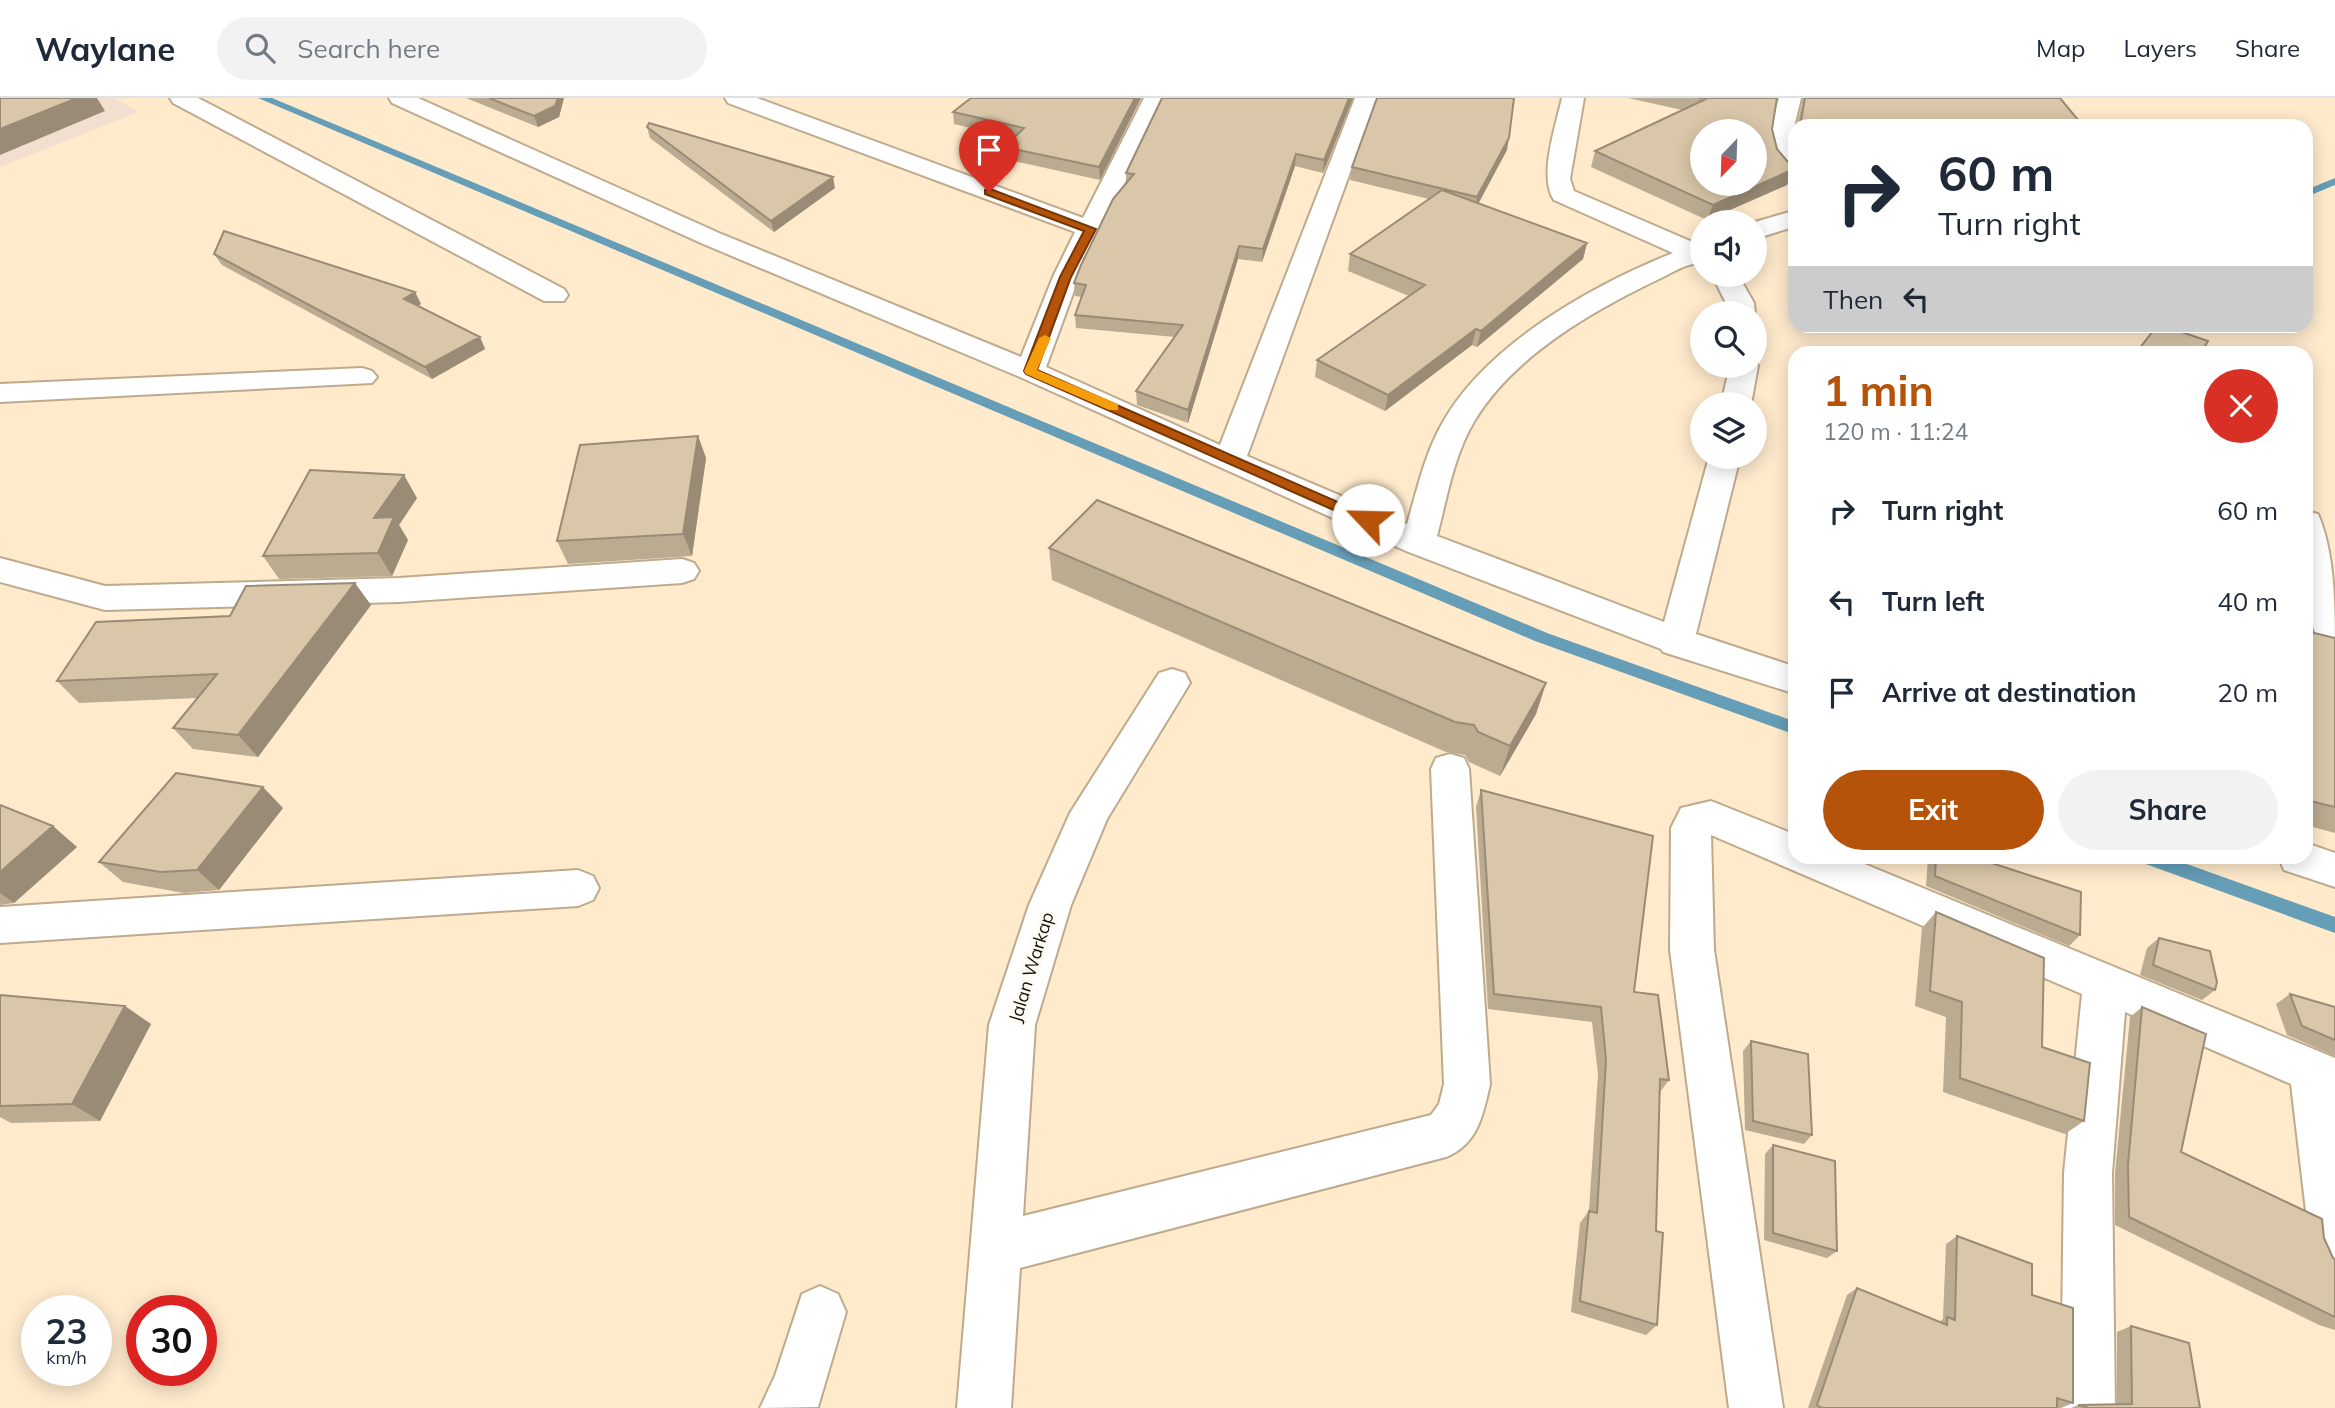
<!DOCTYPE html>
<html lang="en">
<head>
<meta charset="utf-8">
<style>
  body { margin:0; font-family:Mulish,sans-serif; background:#f2f2f3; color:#1f2937; height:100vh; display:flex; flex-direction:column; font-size:26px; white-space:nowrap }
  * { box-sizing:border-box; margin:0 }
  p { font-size:23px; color:#747a83 }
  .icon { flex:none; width:38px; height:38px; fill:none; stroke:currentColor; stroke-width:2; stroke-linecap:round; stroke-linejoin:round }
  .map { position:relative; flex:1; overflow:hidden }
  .drawer { position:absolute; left:1788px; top:248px; width:525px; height:518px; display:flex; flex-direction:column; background:#fff; border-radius:21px; box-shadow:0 4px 18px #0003 }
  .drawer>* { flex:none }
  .guide { position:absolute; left:1788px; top:21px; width:525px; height:214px; border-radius:21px; box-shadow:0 4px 18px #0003; background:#fff; color:#1f2937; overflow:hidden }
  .needle { width:46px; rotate:203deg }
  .controls { position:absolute; left:1690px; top:21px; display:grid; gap:14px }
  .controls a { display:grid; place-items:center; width:77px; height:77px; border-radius:50%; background:#fff; box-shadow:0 4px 18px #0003; font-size:35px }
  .speed { position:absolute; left:21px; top:1197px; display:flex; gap:14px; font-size:35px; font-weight:700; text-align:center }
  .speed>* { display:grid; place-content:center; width:91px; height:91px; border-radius:50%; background:#fff; box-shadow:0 4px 18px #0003; line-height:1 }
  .speed small { font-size:18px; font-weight:400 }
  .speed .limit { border:10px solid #d22; background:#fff; color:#111 }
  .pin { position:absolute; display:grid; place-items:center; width:60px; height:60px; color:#fff; margin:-72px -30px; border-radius:50% 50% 50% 0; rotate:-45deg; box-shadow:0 0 7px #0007 }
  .pin .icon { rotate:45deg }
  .me { position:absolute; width:77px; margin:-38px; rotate:294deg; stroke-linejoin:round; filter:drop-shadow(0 0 5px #0008) }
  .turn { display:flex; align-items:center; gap:24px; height:147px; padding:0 35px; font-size:32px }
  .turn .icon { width:91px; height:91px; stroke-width:2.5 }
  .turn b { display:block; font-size:49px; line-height:60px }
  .then { display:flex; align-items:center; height:66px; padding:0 35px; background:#0003; gap:14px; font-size:26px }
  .round { display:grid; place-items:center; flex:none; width:74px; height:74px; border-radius:37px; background:#f2f2f3 }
  .overview { display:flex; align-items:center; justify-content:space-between; height:119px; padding:0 35px }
  h1 { font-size:42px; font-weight:700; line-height:52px; color:#b45309 }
  .action { display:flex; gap:14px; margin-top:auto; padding:14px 35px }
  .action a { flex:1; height:80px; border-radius:42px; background:#b45309; color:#fff; font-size:28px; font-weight:700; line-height:80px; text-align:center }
  .action a+a { background:#f2f2f3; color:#1f2937 }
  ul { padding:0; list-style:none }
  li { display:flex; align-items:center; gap:21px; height:91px; padding:0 35px }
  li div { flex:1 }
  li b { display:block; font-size:26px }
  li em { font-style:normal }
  header { display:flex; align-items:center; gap:42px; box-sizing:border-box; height:98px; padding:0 35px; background:#fff; border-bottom:2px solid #e0e1e3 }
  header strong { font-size:33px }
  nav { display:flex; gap:38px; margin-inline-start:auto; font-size:24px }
  .search { width:490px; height:63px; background:#f2f2f3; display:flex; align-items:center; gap:18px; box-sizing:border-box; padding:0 24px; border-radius:38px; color:#747a83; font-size:26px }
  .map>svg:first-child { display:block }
</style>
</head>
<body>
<header>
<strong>Waylane</strong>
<div class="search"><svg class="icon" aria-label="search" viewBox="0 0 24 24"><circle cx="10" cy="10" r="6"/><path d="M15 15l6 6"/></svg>Search here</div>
<nav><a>Map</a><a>Layers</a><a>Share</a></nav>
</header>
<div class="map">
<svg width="2335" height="1310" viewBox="0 0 2335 1310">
  <rect width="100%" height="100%" fill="#ffeacc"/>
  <path fill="#f3dfd0" d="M115,0L139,14L0,69V2Z"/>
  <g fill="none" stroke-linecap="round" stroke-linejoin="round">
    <path fill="#669eb8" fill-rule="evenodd" d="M258,0H272L1547,535L1796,624V637L1535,543Z
      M2335,80V87L2306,99V92Z
      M2141,760H2170L2335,819V835L2143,765Z"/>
    <g stroke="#beaa8d" stroke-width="4">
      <path id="minor" d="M170,0H198L564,191L568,197L564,203H544L173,5Z
        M389,0H418L719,135L1021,259L1053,179L1075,134L728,5L725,0H757L1083,120L1144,0H1166L1079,179L1046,269L1220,347L1355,0H1377L1247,358L1407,426C1417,392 1425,355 1443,324C1487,246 1593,187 1673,155L1554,102C1538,79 1556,27 1562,0H1584L1570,81L1574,93L1697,146L1703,144V166C1690,163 1675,173 1663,179C1596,211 1515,256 1475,322C1454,356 1447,400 1437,438L1664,524L1709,359H1740L1696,536L1796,569V596L1663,554L1661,551L1406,453L1020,279L701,145L392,5Z
        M1779,0H1801L1791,42L1796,63V87C1787,85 1784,81 1779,74C1760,50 1771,26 1779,0Z
        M1796,112V128L1755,141V124Z
        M1712,177H1738L1754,205L1755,215H1727L1726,205Z
        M1755,263L1758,268L1751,306H1721L1730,268H1755Z
        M362,270L372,273L377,279L372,285L0,304V286Z
        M2306,413L2318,416C2335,455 2335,509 2335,553L2322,549C2300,510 2306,457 2306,413Z
        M0,460L105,488L399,480L682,461L694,465L699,473L694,481L682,485L399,504L105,512L0,484Z
        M1172,571L1185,575L1190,585L1107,721L1071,807L1035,927L1023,1118L1431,1017L1439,1006L1444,986L1431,671L1436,660L1450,656L1464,660L1469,671L1490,986C1483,1017 1478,1046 1446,1059L1020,1170L1011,1310H957L989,927L1029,807L1070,715L1159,575Z
        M1711,703L1796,737V760H1850L2335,960V1172L2317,1165L2310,1147L2291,986L2125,914L2112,1075L2115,1310H2061L2064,1075L2082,896L1711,737L1714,852L1783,1310H1729L1670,852L1671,730L1681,710Z
        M2306,745L2335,755V789L2284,772L2279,760H2306Z
        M578,772L593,778L599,790L593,802L578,808L0,845V809Z
        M820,1188L838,1196L846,1214L818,1309L760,1310L775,1278L802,1196Z"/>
    </g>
    <use href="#minor" fill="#fff" fill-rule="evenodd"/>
  </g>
  <path fill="#bbab91" d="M466,0H564L559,19L538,29Z
    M1141,0L1100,82L1005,61L1004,49L1014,40L954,26L953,14Z
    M1162,0H1353L1323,75L1295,68L1262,164L1238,161L1188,325L1137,307L1136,293L1175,239L1076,230L1075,217L1081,199L1075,198L1074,185L1126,85V75Z
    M1628,0H1778L1776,6L1772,31L1777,51L1794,71L1787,87L1707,122L1591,69L1595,53L1682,12Z
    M1803,0H2060L2083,28H1797Z
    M647,29L835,90L774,134L650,40Z
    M1796,34V56L1794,42Z
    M1507,52L1478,105L1587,145L1583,161L1477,249L1472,247L1385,313L1315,279L1317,262L1409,198L1348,173L1350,156L1429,101L1350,82L1352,69Z
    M214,156L415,194L421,206L418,208L480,239L485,251L432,281L222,167Z
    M698,338L706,360L692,458L568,466L557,443Z
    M417,400L399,427L408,442L392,478L279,481L263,458Z
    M1049,450L1546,585L1536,616L1500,678L1469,664L1465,657L1446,654L1052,482Z
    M371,507L258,659L193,651L173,630L197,600L79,605L57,583L230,518Z
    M2306,533L2335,540V735L2306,727Z
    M1481,692L1634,894L1669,982L1660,994L1656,1133L1657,1227L1646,1237L1571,1214L1580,1125L1589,1113L1598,976L1592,924L1488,911L1476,709Z
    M0,707L77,749L14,805L0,807Z
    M283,710L219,792L184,795L123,784L99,764Z
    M1928,760H1976L2080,837L2069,848L1926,788Z
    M1936,814L2042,949L2084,1023L2065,1036L1943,994L1946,919L1915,908L1922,830Z
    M2159,840L2215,892L2202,902L2140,877L2147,850Z
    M2290,896L2335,909V958L2287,937L2276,906Z
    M0,897L151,926L100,1023L11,1025L0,1019Z
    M2142,909L2181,1054L2324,1140L2333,1160L2335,1161V1232L2319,1227L2115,1127V1075L2130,919Z
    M1751,943L1812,1037L1804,1046L1745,1032L1743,953Z
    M1773,1047L1837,1153L1827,1160L1764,1142L1765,1056Z
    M1957,1138L2032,1197L2073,1305L2061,1310H1808L1847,1197L1857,1190L1939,1224L1943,1221L1946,1146Z
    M2131,1228L2200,1310H2071L2078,1307L2117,1306V1234Z"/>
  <path fill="#998b76" d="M77,0H97L105,13L0,57V31Z
    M558,0H564L559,19L538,29L534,18Z
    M1135,0H1141L1100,82L1099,69Z
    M1349,0H1353L1323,75L1324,62Z
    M1509,40L1507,52L1475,112L1477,99Z
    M1296,56L1295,68L1262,164L1263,151Z
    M1794,71L1787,87L1707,122L1713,107Z
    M833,79L835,90L774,134L771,123Z
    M1587,145L1583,161L1477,249L1481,233Z
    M1239,148L1238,161L1188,325V312Z
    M415,194L421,206L410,212L404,201Z
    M1476,231L1472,247L1385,313L1388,297Z
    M480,239L485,251L432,281L425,269Z
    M698,338L706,360L692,458L683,436Z
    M404,377L417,400L399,427L408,442L392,478L378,455L374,420Z
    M355,485L371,507L258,659L238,637Z
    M1546,585L1536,616L1500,678L1510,648Z
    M263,689L283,710L219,792L197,772Z
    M53,728L77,749L14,805L0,795V774Z
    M125,908L151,926L100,1023L72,1006Z"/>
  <path fill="#dac7a9" stroke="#998b76" stroke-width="2" fill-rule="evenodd" d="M0,0H77L0,31Z
    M489,0H558L555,8L534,18Z
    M971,0H1135L1099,69L1004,49L1024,30L953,14Z
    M1162,0H1349L1324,62L1296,56L1263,151L1239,148L1188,312L1136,293L1183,227L1075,217L1086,187L1074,185L1081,167L1113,101L1134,76L1126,75Z
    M1377,0H1514L1509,40L1477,99L1352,69Z
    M1699,0H1777L1772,31L1777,51L1794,71L1713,107L1595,53L1706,1ZM1703,33H1755V86H1703Z
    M1805,0H2060L2083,28H1800Z
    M649,25L833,79L771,123L647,29Z
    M1442,92L1587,145L1481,233L1476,231L1388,297L1317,262L1425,187L1350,156Z
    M224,133L415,194L404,201L480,239L425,269L214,156Z
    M2157,228H2164L2208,243L2200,256H2135Z
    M698,338L683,436L557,443L580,347Z
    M310,372L404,377L374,420L394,419L378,455L263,458Z
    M1097,402L1546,585L1510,648L1478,634L1474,627L1455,624L1049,450Z
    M355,485L238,637L173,630L217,576L57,583L96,524L230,518L246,488Z
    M2306,533L2335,540V709L2306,702Z
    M176,675L263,689L197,772L161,774L99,764Z
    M1481,692L1653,738L1634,894L1658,897L1669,982L1660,981L1656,1133L1663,1135L1657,1227L1580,1203L1589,1113L1597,1115L1606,962L1601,909L1494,896Z
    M0,707L53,728L0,774Z
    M1936,760H1976L2081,794L2080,837L1935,778Z
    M1936,814L2044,860L2042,949L2090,965L2084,1023L1960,980L1962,904L1930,893Z
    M2159,840L2210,853L2217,884L2215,892L2153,867Z
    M2290,896L2335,909V942L2302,928Z
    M0,897L125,908L72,1006L0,1008Z
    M2142,909L2206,936L2181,1054L2322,1121L2324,1140L2333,1160L2335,1161V1219L2129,1119L2128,1067Z
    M1751,943L1808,956L1812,1037L1753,1023Z
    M1773,1047L1835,1063L1837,1153L1773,1135Z
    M1957,1138L2032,1166V1197L2073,1210V1305L2057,1300V1310H1822L1817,1307L1857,1190L1947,1227V1219L1955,1222Z
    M2131,1228L2189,1245L2200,1310H2089L2078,1307L2132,1306Z"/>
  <path fill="#b45309" stroke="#753606" stroke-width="2" d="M985,92H993L1096,131L1071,179L1037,272L1372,419V425H1363L1026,276L1024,273L1060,179L1084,133L985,96Z"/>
  <path fill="#f59e0b" d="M1045,237L1051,240L1037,272L1118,306V312H1109L1026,276L1024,273L1039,240Z"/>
  <g text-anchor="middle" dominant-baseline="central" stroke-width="7" stroke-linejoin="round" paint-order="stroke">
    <g font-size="18" fill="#160f05" stroke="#fefaf4">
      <text transform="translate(1031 869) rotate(-73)">Jalan Warkap</text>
    </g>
  </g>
</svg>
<div class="controls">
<a><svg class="needle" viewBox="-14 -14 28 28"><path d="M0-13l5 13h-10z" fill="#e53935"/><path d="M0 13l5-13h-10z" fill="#747a83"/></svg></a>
<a><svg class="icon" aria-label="sound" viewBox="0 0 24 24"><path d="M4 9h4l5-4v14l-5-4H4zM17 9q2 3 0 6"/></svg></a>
<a><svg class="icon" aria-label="search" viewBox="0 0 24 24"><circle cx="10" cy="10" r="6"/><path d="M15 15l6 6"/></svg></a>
<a><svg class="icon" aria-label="layers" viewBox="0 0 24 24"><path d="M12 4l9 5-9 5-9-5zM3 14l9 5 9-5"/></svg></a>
</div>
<div class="speed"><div>23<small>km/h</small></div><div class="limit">30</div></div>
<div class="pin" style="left:989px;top:94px;background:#d93025"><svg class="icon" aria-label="arrive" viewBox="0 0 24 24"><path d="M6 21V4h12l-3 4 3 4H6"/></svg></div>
<svg class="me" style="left:1368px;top:422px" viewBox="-20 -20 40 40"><circle r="19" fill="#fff"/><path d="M0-13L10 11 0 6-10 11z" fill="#b45309"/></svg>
<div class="guide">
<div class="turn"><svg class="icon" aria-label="right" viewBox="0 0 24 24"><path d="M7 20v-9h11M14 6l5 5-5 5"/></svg><div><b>60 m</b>Turn right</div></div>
<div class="then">Then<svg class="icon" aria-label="left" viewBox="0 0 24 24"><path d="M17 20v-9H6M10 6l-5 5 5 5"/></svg></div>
</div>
<section class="drawer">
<div class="overview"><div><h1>1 min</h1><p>120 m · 11:24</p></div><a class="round" style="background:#d93025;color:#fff"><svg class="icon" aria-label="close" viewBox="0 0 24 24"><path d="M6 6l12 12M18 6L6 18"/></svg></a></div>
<ul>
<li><svg class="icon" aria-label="right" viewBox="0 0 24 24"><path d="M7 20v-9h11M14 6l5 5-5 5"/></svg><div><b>Turn right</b></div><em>60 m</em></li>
<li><svg class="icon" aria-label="left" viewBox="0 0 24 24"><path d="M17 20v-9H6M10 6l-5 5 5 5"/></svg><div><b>Turn left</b></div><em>40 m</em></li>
<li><svg class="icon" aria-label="arrive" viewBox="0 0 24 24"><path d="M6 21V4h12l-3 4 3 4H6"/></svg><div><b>Arrive at destination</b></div><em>20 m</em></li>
</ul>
<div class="action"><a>Exit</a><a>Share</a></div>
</section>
</div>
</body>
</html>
